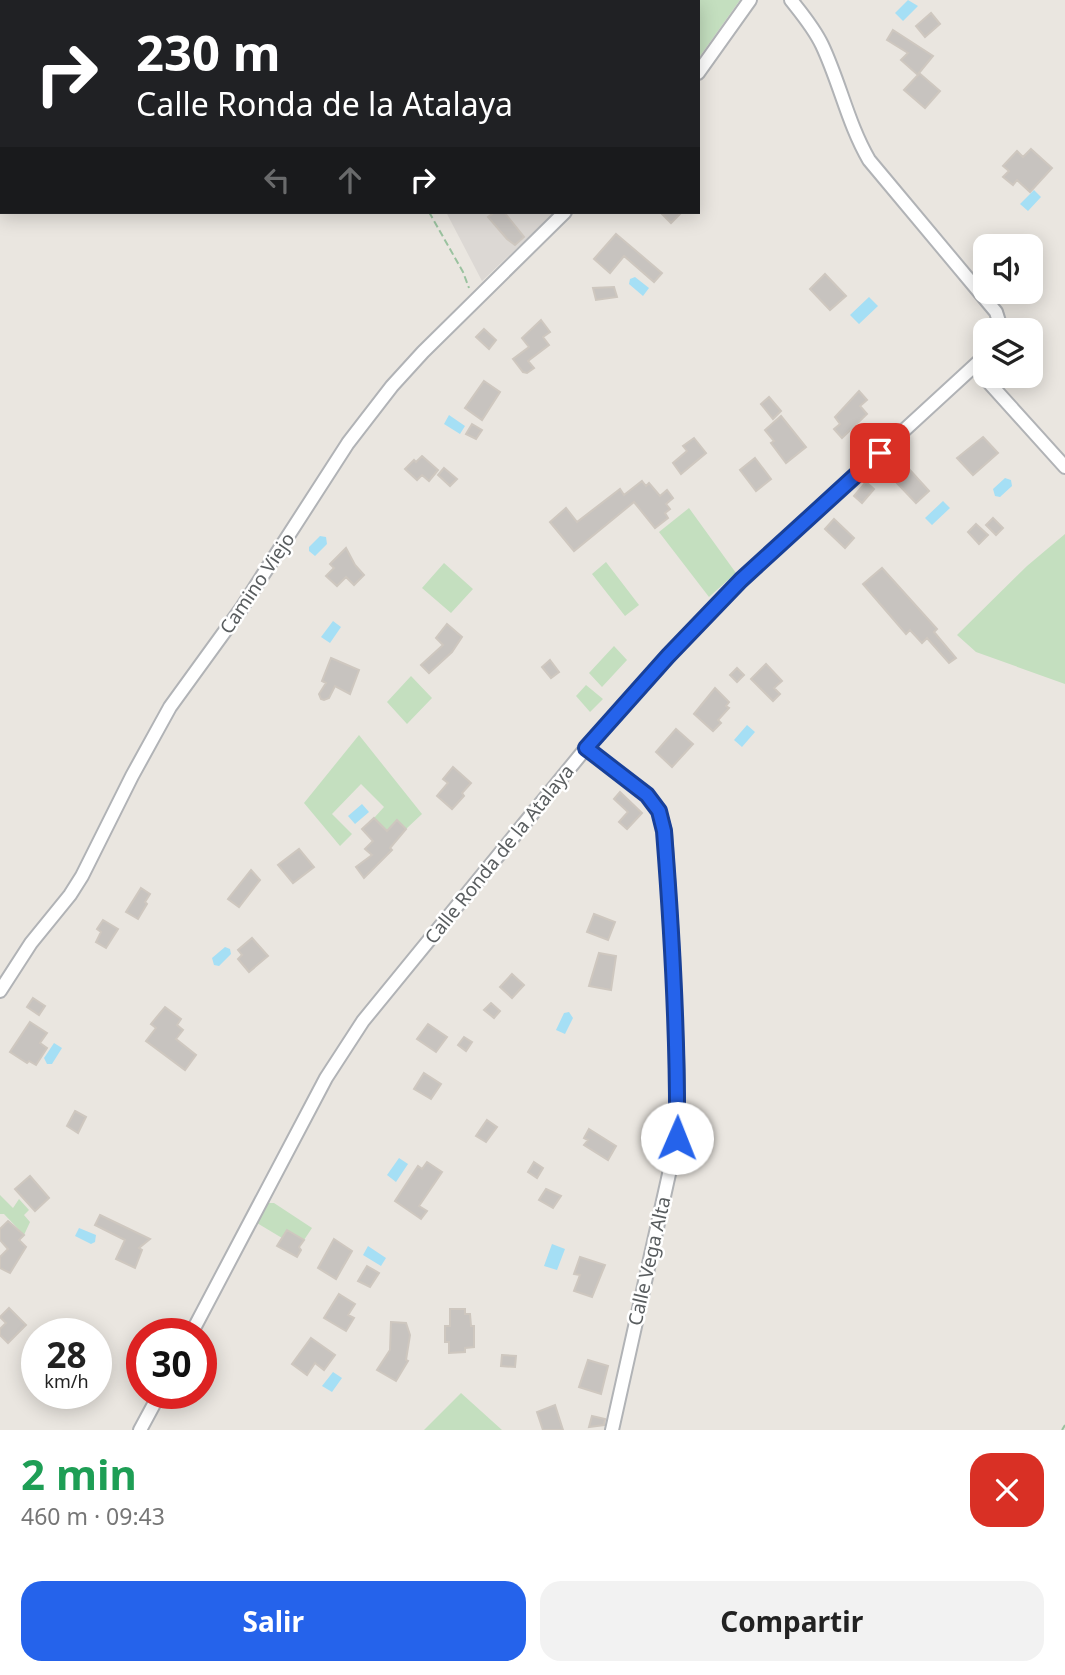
<!DOCTYPE html>
<html lang="es">
<head>
<meta charset="utf-8">
<style>
  body { margin:0; font-family:"Noto Sans",sans-serif; background:#f2f2f2; color:#222; height:100vh; display:flex; flex-direction:column; font-size:26px; white-space:nowrap }
  * { box-sizing:border-box; margin:0 }
  p { font-size:23px; color:#767676 }
  .icon { flex:none; width:38px; height:38px; fill:none; stroke:currentColor; stroke-width:2; stroke-linecap:round; stroke-linejoin:round }
  .map { position:relative; height:1430px; overflow:hidden }
  .side { display:flex; flex-direction:column; background:#fff; flex:1 }
  .side>* { flex:none }
  .top-card { position:absolute; left:0px; top:0px; width:700px; height:214px; box-shadow:0 4px 18px #0003; background:#202124; color:#fff; overflow:hidden }
  .tools { position:absolute; left:973px; top:234px; display:grid; gap:14px }
  .tools a { display:grid; place-items:center; width:70px; height:70px; border-radius:14px; background:#fff; box-shadow:0 4px 18px #0003; font-size:35px }
  .speed { position:absolute; left:21px; top:1318px; display:flex; gap:14px; font-size:35px; font-weight:700; text-align:center }
  .speed>* { display:grid; place-content:center; width:91px; height:91px; border-radius:50%; background:#fff; box-shadow:0 4px 18px #0003; line-height:1 }
  .speed small { font-size:18px; font-weight:400 }
  .speed .limit { border:10px solid #d22; background:#fff; color:#111 }
  .pin { position:absolute; display:grid; place-items:center; width:60px; height:60px; color:#fff; margin:-30px; border-radius:14px; box-shadow:0 4px 10px #0006 }
  .me { position:absolute; width:77px; margin:-38px; rotate:1deg; stroke-linejoin:round; filter:drop-shadow(0 0 5px #0008) }
  .turn { display:flex; align-items:center; gap:24px; height:147px; padding:0 21px; font-size:32px }
  .turn .icon { width:91px; height:91px; stroke-width:2.5 }
  .turn b { display:block; font-size:49px; line-height:60px }
  .lanes { display:flex; align-items:center; height:66px; padding:0 21px; background:#0003; justify-content:center; gap:35px; direction:ltr }
  .lanes .off { opacity:.35 }
  .round { display:grid; place-items:center; flex:none; width:74px; height:74px; border-radius:21px; background:#f2f2f2 }
  .summary { display:flex; align-items:center; justify-content:space-between; height:119px; padding:0 21px }
  h1 { font-size:42px; font-weight:700; line-height:52px; color:#1e9e55 }
  .button { display:flex; gap:14px; margin-top:auto; padding:14px 21px }
  .button a { flex:1; height:80px; border-radius:21px; background:#2563eb; color:#fff; font-size:28px; font-weight:700; line-height:80px; text-align:center }
  .button a+a { background:#f2f2f2; color:#222 }
  .map>svg:first-child { display:block }
</style>
</head>
<body>
<div class="map">
<svg width="1065" height="1430" viewBox="0 0 1065 1430">
  <rect width="100%" height="100%" fill="#eae6e0"/>
  <path fill="#dcd8d4" d="M327,0H509V2H328Z
    M446,212H555L482,281Z"/>
  <path fill="#c4dfbf" d="M509,0H740L698,59V2Z
    M689,508L736,573L709,597L659,532Z
    M1065,534V684L976,652L957,635L1027,566Z
    M606,562L639,605L625,616L592,574Z
    M444,563L473,589L451,613L422,588Z
    M614,646L627,660L602,687L589,673Z
    M411,676L432,698L407,724L387,702Z
    M586,685L603,699L590,712L576,696Z
    M359,735L422,814L406,829L397,821L387,831L374,818L384,807L361,784L332,814L352,834L340,846L304,803Z
    M0,1195L13,1208L19,1199L29,1210L24,1215L30,1222L24,1235L4,1214H0Z
    M268,1203H274L312,1228L304,1240L287,1230L282,1238L257,1223Z
    M461,1393L502,1430H424Z"/>
  <path fill="#a5dff5" d="M908,0L918,6L903,21L895,13Z
    M1034,190L1041,197L1028,211L1020,204Z
    M635,277L649,288L643,296L629,284L630,279Z
    M869,297L878,306L859,324L850,315Z
    M449,415L465,426L460,434L444,424Z
    M1005,478L1011,480L1012,486L1000,497L995,496L993,489Z
    M943,501L950,508L932,525L925,518Z
    M320,536L326,537L327,544L315,556L309,551V547Z
    M333,621L341,627L330,643L321,637Z
    M747,725L755,732L742,747L734,740Z
    M362,804L369,812L355,824L348,816Z
    M225,947L230,949L231,954L219,966L214,965L212,958Z
    M569,1012L573,1018L565,1034L556,1030L564,1013Z
    M54,1043L62,1048L52,1064H47L44,1058Z
    M399,1158L408,1164L396,1182L387,1175Z
    M79,1228L96,1235L95,1242L91,1244L75,1236Z
    M552,1244L565,1249L557,1270L544,1266Z
    M368,1246L386,1258L381,1266L363,1255Z
    M333,1372L342,1378L332,1392L322,1386Z"/>
  <path fill="#c7c3bf" stroke="#cec7bf" stroke-width="2" d="M931,13L940,24L925,37L916,26Z
    M893,30L933,56L919,73L940,91L925,108L904,90L918,75L901,60L908,53L887,40Z
    M1031,149L1052,168L1030,192L1017,180L1013,185L1003,177L1009,171L1003,166L1017,151L1023,157Z
    M495,212H504L524,237L515,245L507,239L488,217Z
    M660,212H682L671,223Z
    M616,234L662,273L654,282L624,256L610,273L594,259Z
    M825,274L846,296L830,310L810,289Z
    M614,287L617,297L596,300L593,288Z
    M541,320L550,332L543,337L549,345L528,361L534,368L527,373L523,372L513,359L529,347L522,338Z
    M484,329L496,340L489,349L476,337Z
    M484,381L500,392L482,420L465,408Z
    M859,391L867,400L860,406L867,414L842,438L834,429L840,424L835,417Z
    M769,397L781,411L773,419L761,404Z
    M781,416L806,447L786,463L771,443L774,441L765,430Z
    M472,424L482,430L476,439L466,434Z
    M983,437L998,453L973,475L957,458Z
    M694,438L706,453L681,474L673,463L687,451L683,446Z
    M422,456L438,470L429,481L422,475L417,480L405,469L414,460L416,462Z
    M755,458L771,479L756,491L740,470Z
    M444,468L457,479L450,486L438,475Z
    M909,469L929,491L916,503L896,482Z
    M642,481L646,486L649,483L660,496L667,490L673,498L666,504L670,509L665,513L668,518L655,528L634,502L574,551L550,522L566,508L577,522L620,489L624,495Z
    M866,482L874,489L862,503L854,496Z
    M993,518L1003,528L996,535L986,525Z
    M834,519L854,538L845,548L825,529Z
    M976,524L988,535L979,544L968,532Z
    M346,548L355,565L364,575L354,585L346,577L337,586L326,576L334,568L330,564Z
    M882,568L937,629L934,632L956,658L949,663L927,638L922,643L910,630L906,634L863,584Z
    M447,624L462,637L452,652L429,673L421,665L443,645L436,638Z
    M331,658L359,670L350,694L335,686L329,698L324,700L321,699L319,694L326,683L322,681Z
    M550,660L559,672L551,678L542,667Z
    M766,664L782,681L774,688L780,694L773,701L751,679Z
    M737,668L744,675L737,682L730,675Z
    M715,688L729,702L726,706L729,708L718,720L721,723L713,731L694,714Z
    M676,729L693,744L672,767L656,752Z
    M453,767L471,783L462,793L464,796L452,809L437,796L448,783L443,779Z
    M620,792L642,813L627,829L619,822L628,812L614,799Z
    M374,818L387,831L397,820L406,829L390,848L392,850L364,878L356,867L372,855L365,849L373,841L362,829Z
    M299,849L314,867L293,883L278,865Z
    M251,870L260,880L239,907L228,899Z
    M141,888L150,894L145,902L147,904L138,919L126,912Z
    M594,914L615,922L608,940L587,932Z
    M103,920L118,929L106,948L96,942L101,932L97,929Z
    M252,938L268,956L249,972L238,959L242,955L238,950Z
    M599,953L616,956L611,990L589,986Z
    M512,974L524,985L512,998L500,987Z
    M33,998L45,1006L39,1015L27,1007Z
    M491,1003L500,1011L494,1018L484,1010Z
    M165,1007L181,1019L177,1025L183,1030L176,1039L196,1055L185,1070L146,1041L156,1028L151,1024Z
    M30,1022L47,1033L40,1043L47,1048L36,1065L29,1061L27,1063L10,1052Z
    M428,1024L447,1037L436,1052L417,1039Z
    M464,1037L472,1042L466,1051L458,1045Z
    M424,1073L441,1084L431,1099L414,1089Z
    M75,1111L86,1117L78,1133L67,1126Z
    M487,1120L497,1127L486,1142L476,1136Z
    M589,1129L616,1146L608,1160L584,1145L588,1140L584,1138Z
    M427,1162L442,1172L419,1206L427,1211L421,1219L395,1201L418,1166L422,1169Z
    M534,1162L543,1168L537,1178L528,1172Z
    M30,1176L49,1198L35,1211L15,1189Z
    M546,1189L561,1196L553,1208L539,1200Z
    M100,1215L150,1239L139,1248L142,1250L135,1268L116,1259L125,1240L95,1225Z
    M8,1221L24,1235L19,1240L26,1247L10,1273L0,1268V1257L8,1249L0,1240V1229Z
    M287,1230L304,1240L299,1247L301,1250L297,1257L277,1246Z
    M334,1239L352,1251L336,1279L318,1268Z
    M580,1257L605,1265L592,1297L574,1291L580,1275L574,1274Z
    M367,1266L379,1273L370,1287L358,1281Z
    M339,1294L355,1304L348,1315L354,1318L346,1331L324,1318Z
    M9,1308L26,1325L8,1343L0,1335V1329L6,1323L0,1317Z
    M450,1309H465V1314H470L471,1326H474V1347L465,1348V1352L449,1353V1342H445V1326H450Z
    M391,1322L406,1323L410,1335L406,1360L408,1361L396,1381L377,1370L390,1350Z
    M311,1338L335,1355L324,1370L315,1363L307,1375L292,1364Z
    M502,1355L516,1356L515,1367L501,1366Z
    M588,1360L608,1366L601,1394L579,1387Z
    M555,1405L563,1430H543L537,1412Z
    M592,1416L605,1419L604,1425L589,1427Z"/>
  <g fill="none" stroke-linecap="round" stroke-linejoin="round">
    <g stroke="#b1b3b6" stroke-width="16">
      <path id="minor" d="M791,0C802,14 814,28 822,45C840,83 848,124 869,160L996,312L1002,331
        M698,73L750,0
        M974,366L1065,467
        M586,748L647,795L659,811L665,831L673,955L678,1079L677,1138L612,1430
        M0,991L31,943L70,895L82,876L132,776L170,707L241,609L348,443L392,386L423,352L565,212
        M191,1334L326,1078L363,1021L586,748L668,656L741,580L985,356
        M140,1430L160,1393"/>
    </g>
    <path stroke="#9ac29f" stroke-width="2" stroke-dasharray="7 3.5" stroke-linecap="butt" d="M319,0L320,2
      M429,212L463,272L469,288
      M1062,1430L1065,1425"/>
    <use href="#minor" stroke="#fff" stroke-width="12"/>
  </g>
  <g fill="none" stroke-linecap="round" stroke-linejoin="round">
    <g stroke="#184099" stroke-width="18">
      <path id="route" d="M677,1138C678,1035 672,933 664,831L659,811L647,795L586,748L668,656L741,580L880,453"/>
    </g>
    <use href="#route" stroke="#2563eb" stroke-width="12"/>
  </g>
  <g text-anchor="middle" dominant-baseline="central" stroke-width="5" stroke-linejoin="round" paint-order="stroke">
    <g font-size="19" fill="#595d5f" stroke="#fff">
      <text transform="translate(257 583) rotate(-56)">Camino Viejo</text>
      <text transform="translate(499 854) rotate(-51)">Calle Ronda de la Atalaya</text>
      <text transform="translate(649 1261) rotate(-77)">Calle Vega Alta</text>
    </g>
  </g>
</svg>
<div class="tools">
<a><svg class="icon" aria-label="sound" viewBox="0 0 24 24"><path d="M4 9h4l5-4v14l-5-4H4zM17 9q2 3 0 6"/></svg></a>
<a><svg class="icon" aria-label="layers" viewBox="0 0 24 24"><path d="M12 4l9 5-9 5-9-5zM3 14l9 5 9-5"/></svg></a>
</div>
<div class="speed"><div>28<small>km/h</small></div><div class="limit">30</div></div>
<div class="pin" style="left:880px;top:453px;background:#d93025"><svg class="icon" aria-label="arrive" viewBox="0 0 24 24"><path d="M6 21V4h12l-3 4 3 4H6"/></svg></div>
<svg class="me" style="left:677px;top:1138px" viewBox="-20 -20 40 40"><circle r="19" fill="#fff"/><path d="M0-13L10 11 0 6-10 11z" fill="#2563eb"/></svg>
<div class="top-card">
<div class="turn"><svg class="icon" aria-label="right" viewBox="0 0 24 24"><path d="M7 20v-9h11M14 6l5 5-5 5"/></svg><div><b>230 m</b>Calle Ronda de la Atalaya</div></div>
<div class="lanes"><svg class="icon off" aria-label="left" viewBox="0 0 24 24"><path d="M17 20v-9H6M10 6l-5 5 5 5"/></svg><svg class="icon off" aria-label="ahead" viewBox="0 0 24 24"><path d="M12 20V5M6 11l6-6 6 6"/></svg><svg class="icon" aria-label="right" viewBox="0 0 24 24"><path d="M7 20v-9h11M14 6l5 5-5 5"/></svg></div>
</div>
</div>
<section class="side">
<div class="summary"><div><h1>2 min</h1><p>460 m · 09:43</p></div><a class="round" style="background:#d93025;color:#fff"><svg class="icon" aria-label="close" viewBox="0 0 24 24"><path d="M6 6l12 12M18 6L6 18"/></svg></a></div>
<div class="button"><a>Salir</a><a>Compartir</a></div>
</section>
</body>
</html>
